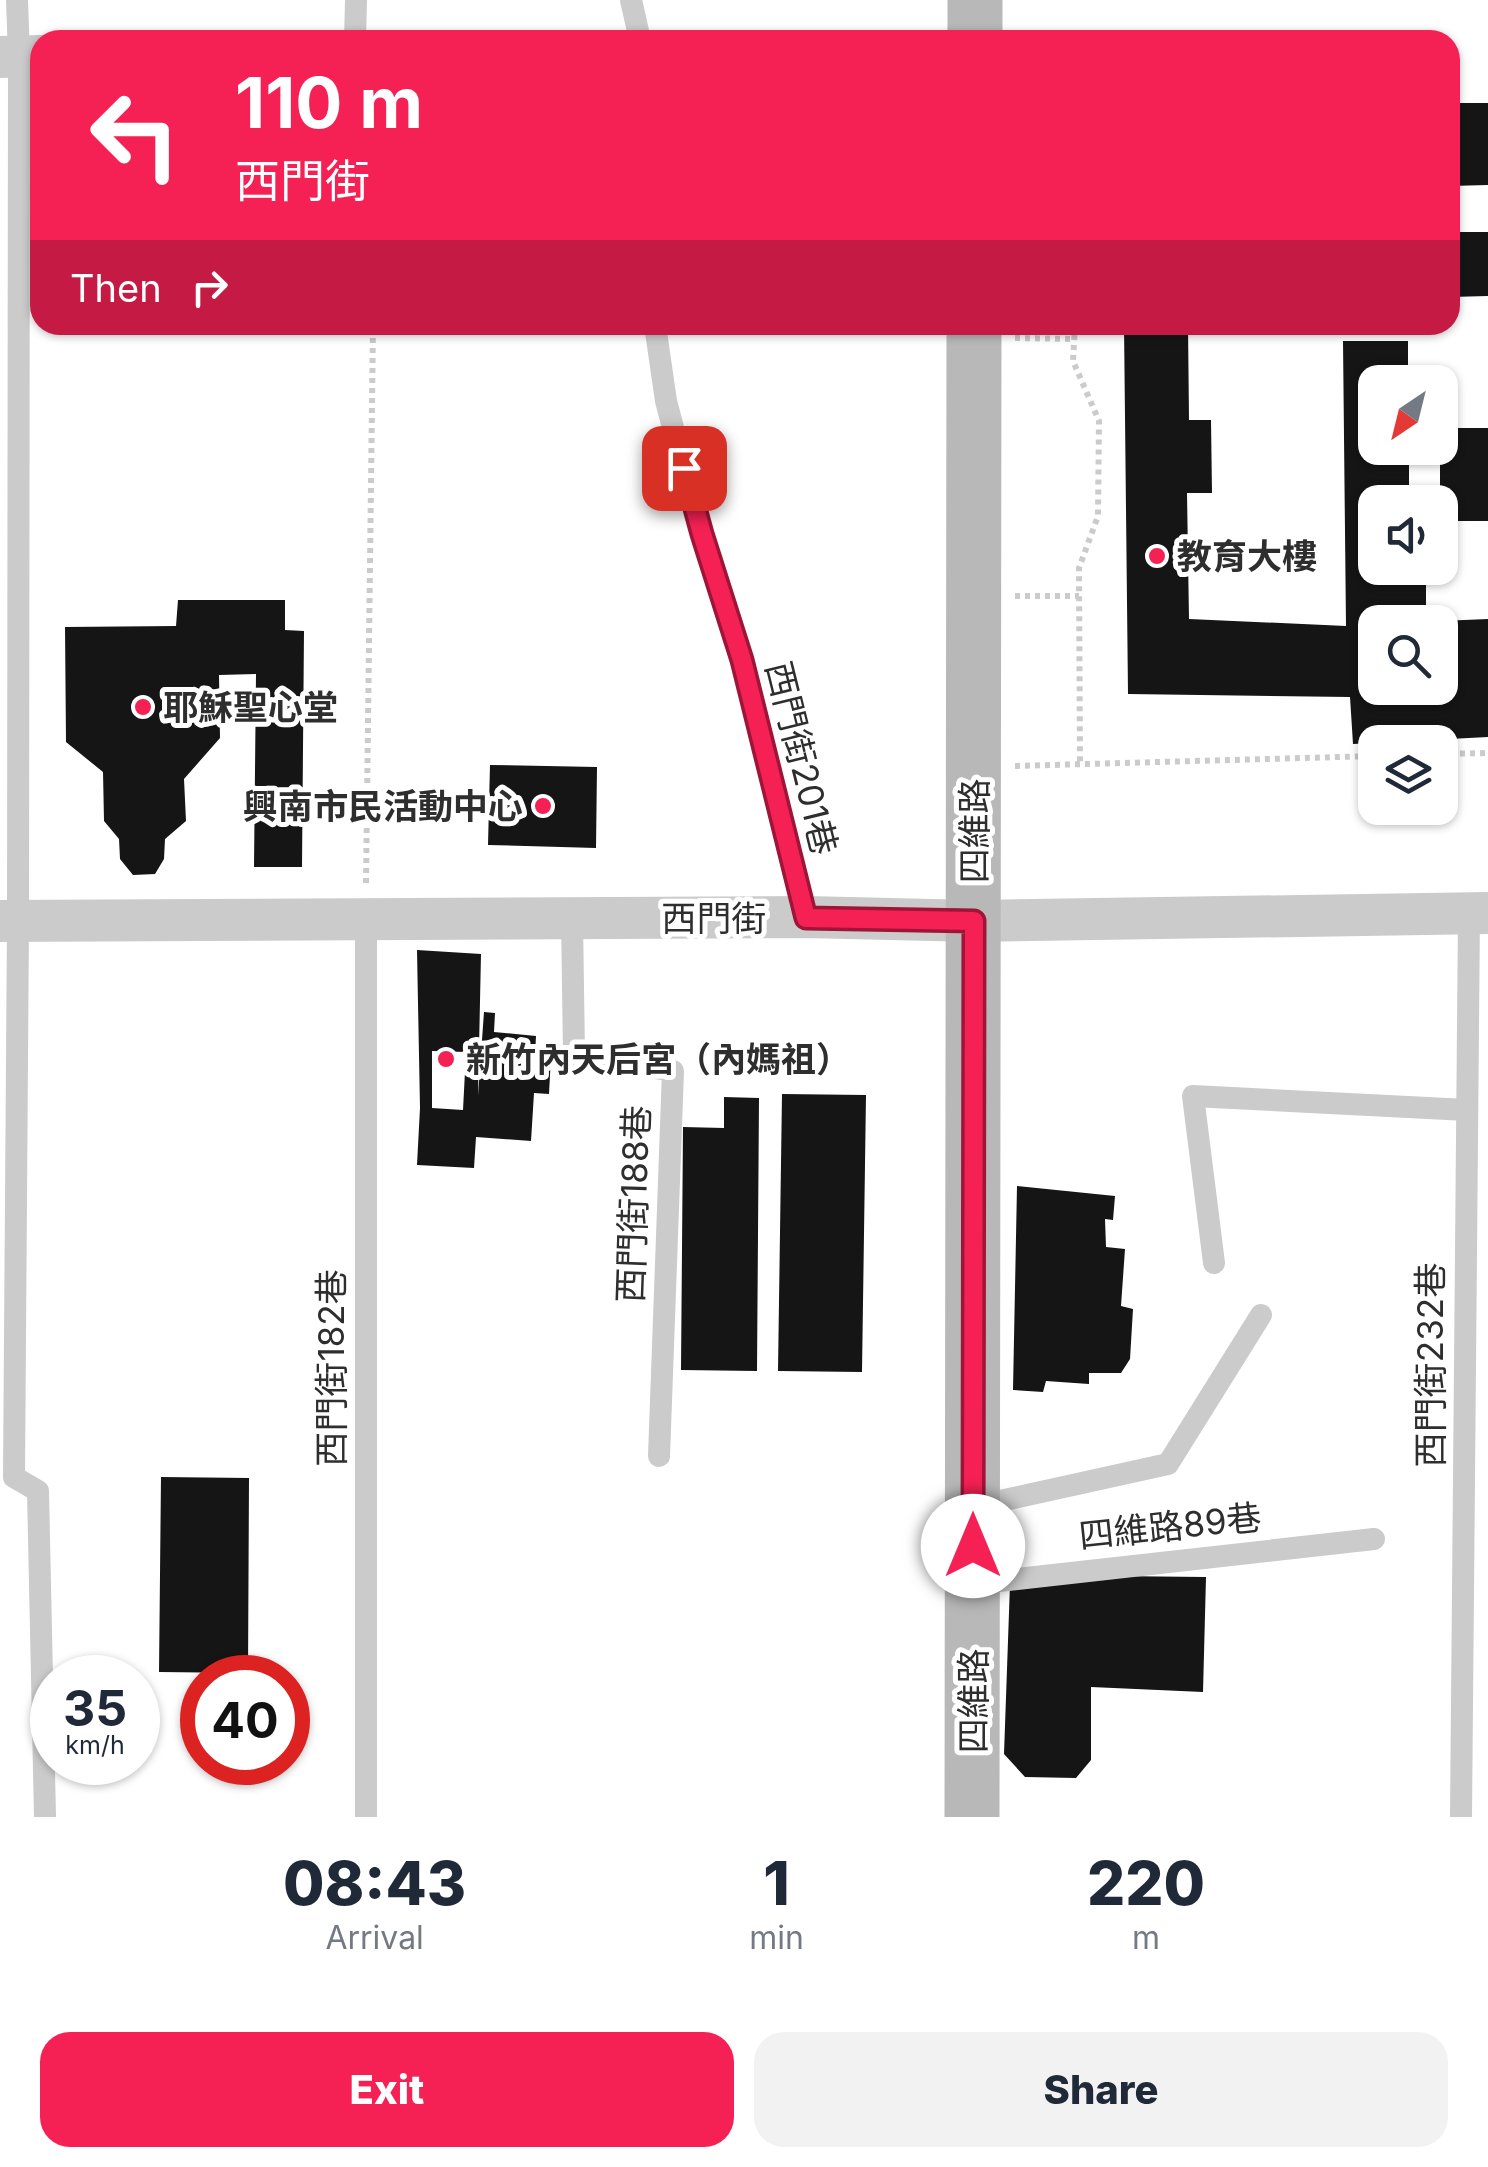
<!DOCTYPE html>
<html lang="en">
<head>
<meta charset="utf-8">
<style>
  body { margin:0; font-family:Inter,"Noto Sans TC",sans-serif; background:#f2f2f3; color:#1f2937; height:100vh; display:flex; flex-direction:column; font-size:38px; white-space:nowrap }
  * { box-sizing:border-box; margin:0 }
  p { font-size:32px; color:#747a83 }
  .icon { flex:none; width:55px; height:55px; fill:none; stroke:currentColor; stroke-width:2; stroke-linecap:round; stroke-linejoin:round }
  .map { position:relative; height:1817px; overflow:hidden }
  .details { display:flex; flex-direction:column; background:#fff; flex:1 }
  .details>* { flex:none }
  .hud { position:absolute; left:30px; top:30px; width:1430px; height:305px; border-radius:30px; box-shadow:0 2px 8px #0004; background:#f52154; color:#fff; overflow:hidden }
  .needle { width:65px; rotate:215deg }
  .fabs { position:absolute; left:1358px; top:365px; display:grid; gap:20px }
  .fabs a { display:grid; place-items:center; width:100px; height:100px; border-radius:20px; background:#fff; box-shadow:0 2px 8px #0004; font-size:50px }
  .speed { position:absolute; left:30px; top:1655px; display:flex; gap:20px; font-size:50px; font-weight:700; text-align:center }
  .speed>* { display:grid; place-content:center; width:130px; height:130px; border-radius:50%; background:#fff; box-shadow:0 2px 8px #0004; line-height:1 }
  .speed small { font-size:25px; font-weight:400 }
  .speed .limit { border:15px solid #d22; background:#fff; color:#111 }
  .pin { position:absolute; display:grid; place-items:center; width:85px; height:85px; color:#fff; margin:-42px; border-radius:20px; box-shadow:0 5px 15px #0006 }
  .me { position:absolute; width:110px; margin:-55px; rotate:0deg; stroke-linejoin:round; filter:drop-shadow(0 0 8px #0008) }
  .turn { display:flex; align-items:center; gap:35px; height:210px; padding:0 40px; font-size:45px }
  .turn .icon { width:130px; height:130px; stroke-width:2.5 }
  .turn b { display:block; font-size:70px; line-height:85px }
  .then { display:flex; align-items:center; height:95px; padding:0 40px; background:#0003; gap:20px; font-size:38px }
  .eta { display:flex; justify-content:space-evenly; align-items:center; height:170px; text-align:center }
  .eta b { font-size:60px; font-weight:800; line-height:70px }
  .action { display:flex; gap:20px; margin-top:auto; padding:20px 40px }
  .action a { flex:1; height:115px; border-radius:30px; background:#f52154; color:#fff; font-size:40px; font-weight:800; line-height:115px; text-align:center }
  .action a+a { background:#f2f2f3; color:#1f2937 }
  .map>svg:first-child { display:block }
</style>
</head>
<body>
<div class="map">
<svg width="1488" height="1817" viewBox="0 0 1488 1817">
  <rect width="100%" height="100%" fill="#fff"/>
  <path fill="#151515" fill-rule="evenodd" d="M1450,103H1488V185L1450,186Z
    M1450,232H1488V296L1450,297Z
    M1124,325H1188L1189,420H1211L1212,493H1187L1189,619L1346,626L1343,341H1408V382H1375V448H1409V486L1440,487V428H1488V521H1440V502H1375V568H1426V622H1375V688H1440V621L1488,619V737L1353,744L1350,697L1128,694Z
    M178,600H285V630L304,631L302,867H254L256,674L219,675L220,738L184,779L186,821L165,839L164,859L155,874L133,875L120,859L119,839L104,821L103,772L66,742L65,627L176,626Z
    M490,765L597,767L596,848L488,845Z
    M417,950L481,954L478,1096L484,1012L495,1013L494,1032L536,1036L535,1055L551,1056L549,1094L534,1093L531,1141L476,1137L474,1168L417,1165L420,1108ZM432,1051L466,1052L463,1110L432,1108Z
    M782,1094L866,1095L862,1372L778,1371Z
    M724,1097L759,1098L757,1371L681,1370L683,1127L724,1128Z
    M1017,1186L1115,1196L1113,1220L1105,1219L1106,1247L1125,1249L1121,1306L1133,1309L1130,1359L1121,1373H1089V1384L1046,1381L1043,1392L1013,1390Z
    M161,1477L249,1478L248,1673L159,1672Z
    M1018,1575L1206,1577L1203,1692L1091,1687V1760L1076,1778L1025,1777L1004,1754L1010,1584Z"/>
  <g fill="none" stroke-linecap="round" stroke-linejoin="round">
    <path stroke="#cbcbcb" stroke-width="6" stroke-dasharray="5 5" stroke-linecap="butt" d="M1075,325L1073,361L1099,421L1098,516L1079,568L1080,764
      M1015,338L1074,339
      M1015,596H1079
      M1440,754L1488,753
      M1015,766L1375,756
      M366,883L373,325"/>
    <path stroke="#cbcbcb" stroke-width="22" d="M17,0L19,56L18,921L14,1477L38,1491L45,1817
      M631,0L640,40
      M355,40L356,0
      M655,325L666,401L701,534L742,660L806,917
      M572,919L574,1055L673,1071L659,1456
      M1214,1263L1193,1096L1467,1110
      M973,1507L1168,1464L1261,1315
      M973,1584L1374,1539
      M366,1817V920
      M1461,1817L1469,913"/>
    <path stroke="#cbcbcb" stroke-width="42" d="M0,57L40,56
      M0,921L806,917L974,921L1488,913"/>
    <path stroke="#b8b8b8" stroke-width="55" d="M975,40V0
      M972,1817L974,325"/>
  </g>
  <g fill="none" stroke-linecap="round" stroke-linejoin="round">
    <g stroke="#9f1537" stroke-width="25">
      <path id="route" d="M684,468L702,534L742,660L806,918L974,921L973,1546"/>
    </g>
    <use href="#route" stroke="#f52154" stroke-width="18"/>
  </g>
  <g fill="#f52154" stroke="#fff" stroke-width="4">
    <circle cx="1157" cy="556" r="10"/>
    <circle cx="143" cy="707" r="10"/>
    <circle cx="543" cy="806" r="10"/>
    <circle cx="446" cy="1059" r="10"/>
  </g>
  <g text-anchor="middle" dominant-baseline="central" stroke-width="10" stroke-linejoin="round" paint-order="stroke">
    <g font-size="35" font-weight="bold" fill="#2e2e2e" stroke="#fff" text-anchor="start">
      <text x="1177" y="556">教育大樓</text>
      <text x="163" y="707">耶穌聖心堂</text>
      <text x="523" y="806" text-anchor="end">興南市民活動中心</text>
      <text x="466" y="1059">新竹內天后宮（內媽祖）</text>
    </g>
    <g font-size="35" fill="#2e2e2e" stroke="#fff">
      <text transform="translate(802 758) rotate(76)">西門街201巷</text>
      <text transform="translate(974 831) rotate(-90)">四維路</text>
      <text x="714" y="918">西門街</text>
      <text transform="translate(633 1204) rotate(-88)">西門街188巷</text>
      <text transform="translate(1430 1365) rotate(-90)">西門街232巷</text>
      <text transform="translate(331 1368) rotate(-90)">西門街182巷</text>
      <text transform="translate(1170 1526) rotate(-6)">四維路89巷</text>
      <text transform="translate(973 1701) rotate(-90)">四維路</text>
    </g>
  </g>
</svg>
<div class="fabs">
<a><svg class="needle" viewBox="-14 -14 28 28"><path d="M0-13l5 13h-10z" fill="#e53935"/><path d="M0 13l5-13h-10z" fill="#747a83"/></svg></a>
<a><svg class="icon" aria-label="sound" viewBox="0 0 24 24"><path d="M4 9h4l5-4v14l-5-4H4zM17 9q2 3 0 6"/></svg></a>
<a><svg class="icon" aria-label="search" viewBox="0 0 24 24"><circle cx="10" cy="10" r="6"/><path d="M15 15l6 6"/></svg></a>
<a><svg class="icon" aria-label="layers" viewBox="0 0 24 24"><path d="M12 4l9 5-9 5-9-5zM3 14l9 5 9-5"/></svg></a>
</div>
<div class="speed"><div>35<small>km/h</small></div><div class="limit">40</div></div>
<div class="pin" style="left:684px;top:468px;background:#d93025"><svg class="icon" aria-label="arrive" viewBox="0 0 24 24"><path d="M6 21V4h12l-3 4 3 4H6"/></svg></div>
<svg class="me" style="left:973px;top:1546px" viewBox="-20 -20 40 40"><circle r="19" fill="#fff"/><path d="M0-13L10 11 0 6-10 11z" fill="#f52154"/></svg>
<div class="hud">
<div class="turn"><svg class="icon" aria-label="left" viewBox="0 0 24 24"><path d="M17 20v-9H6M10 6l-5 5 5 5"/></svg><div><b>110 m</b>西門街</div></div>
<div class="then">Then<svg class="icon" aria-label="right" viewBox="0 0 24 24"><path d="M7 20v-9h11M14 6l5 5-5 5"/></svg></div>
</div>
</div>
<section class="details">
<div class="eta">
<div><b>08:43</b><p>Arrival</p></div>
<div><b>1</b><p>min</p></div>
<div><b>220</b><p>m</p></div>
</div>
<div class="action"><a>Exit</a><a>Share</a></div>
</section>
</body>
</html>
